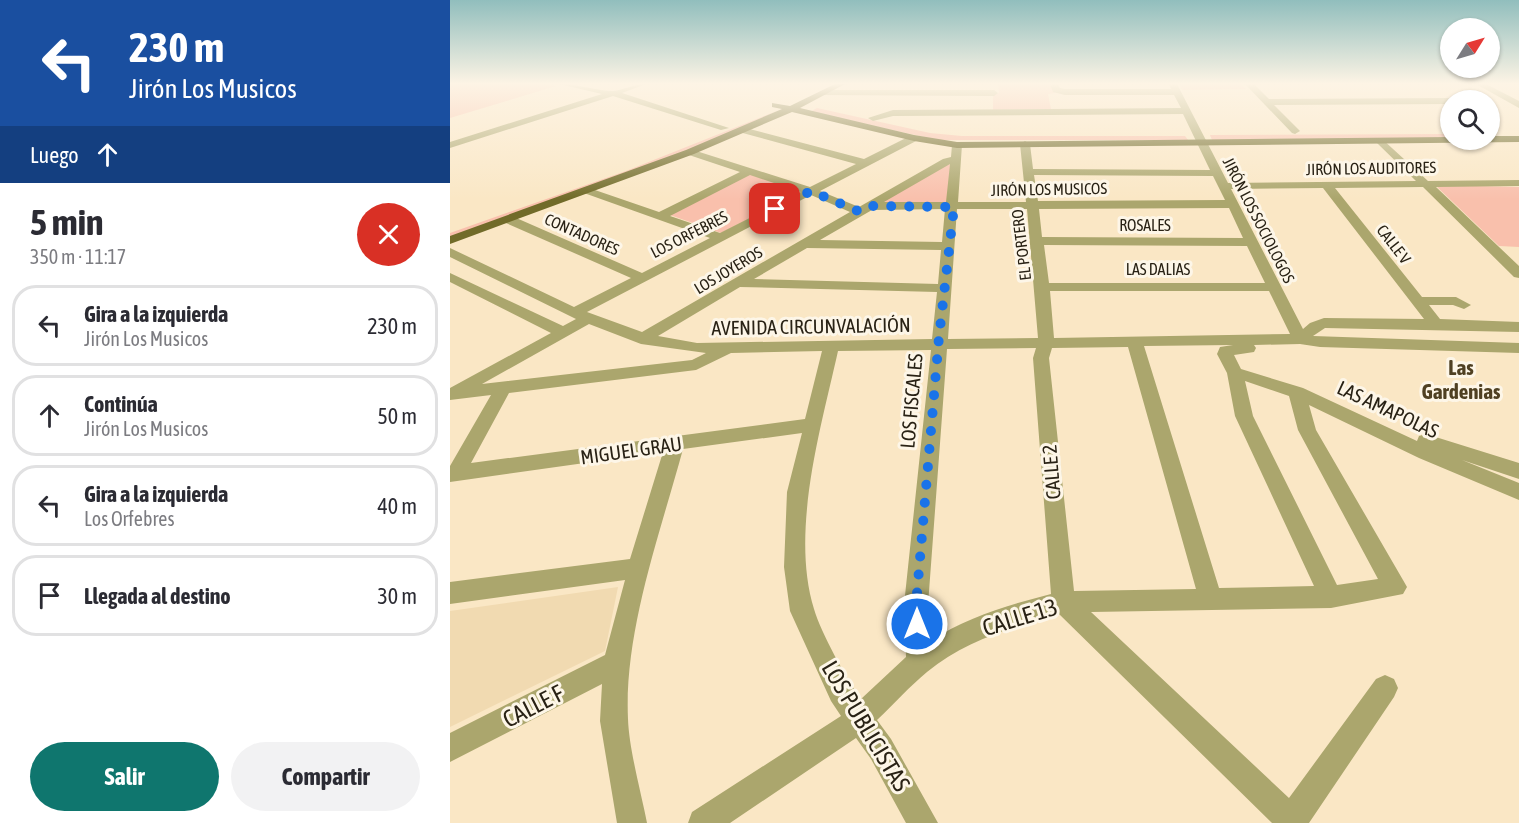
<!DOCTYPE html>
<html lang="es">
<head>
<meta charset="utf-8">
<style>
  body { margin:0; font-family:"Asap Condensed",sans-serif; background:#f2f2f3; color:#2b2b33; height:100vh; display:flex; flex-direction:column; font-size:22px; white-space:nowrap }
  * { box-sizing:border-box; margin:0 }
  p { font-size:20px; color:#7c7c81 }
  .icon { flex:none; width:33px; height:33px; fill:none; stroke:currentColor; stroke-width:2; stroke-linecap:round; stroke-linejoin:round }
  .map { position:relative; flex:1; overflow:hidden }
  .sheet { display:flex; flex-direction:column; background:#fff; width:450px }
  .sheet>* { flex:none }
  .guide { background:#1a4fa0; color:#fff; overflow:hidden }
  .needle { width:39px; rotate:53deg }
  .controls { position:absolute; left:990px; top:18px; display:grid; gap:12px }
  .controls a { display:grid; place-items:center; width:60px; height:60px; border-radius:50%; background:#fff; box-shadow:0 2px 4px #0004; font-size:30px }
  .pin { position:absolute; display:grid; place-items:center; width:51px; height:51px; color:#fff; margin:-26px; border-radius:12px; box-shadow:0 3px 9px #0006 }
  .me { position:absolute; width:66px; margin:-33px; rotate:0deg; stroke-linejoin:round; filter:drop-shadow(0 0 4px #0008) }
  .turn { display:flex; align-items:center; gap:21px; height:126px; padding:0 30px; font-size:27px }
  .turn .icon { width:78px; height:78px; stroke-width:2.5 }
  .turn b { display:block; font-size:42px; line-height:51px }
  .then { display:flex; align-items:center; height:57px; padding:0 30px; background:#0003; gap:12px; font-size:22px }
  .round { display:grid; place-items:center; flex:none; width:63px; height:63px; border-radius:32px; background:#f2f2f3 }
  .head { display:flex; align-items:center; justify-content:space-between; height:102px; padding:0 30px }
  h1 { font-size:36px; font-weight:700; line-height:45px }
  .button { display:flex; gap:12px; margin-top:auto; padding:12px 30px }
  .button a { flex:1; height:69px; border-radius:36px; background:#0f766e; color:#fff; font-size:24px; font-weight:700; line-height:69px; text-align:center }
  .button a+a { background:#f2f2f3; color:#2b2b33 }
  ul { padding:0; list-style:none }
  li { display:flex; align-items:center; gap:18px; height:81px; margin:0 12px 9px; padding:0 18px; border:3px solid #e1e1e2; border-radius:24px }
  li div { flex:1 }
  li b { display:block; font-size:22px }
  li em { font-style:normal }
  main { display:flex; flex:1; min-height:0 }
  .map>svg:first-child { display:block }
</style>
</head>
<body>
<main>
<section class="sheet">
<div class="guide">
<div class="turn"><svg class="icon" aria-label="left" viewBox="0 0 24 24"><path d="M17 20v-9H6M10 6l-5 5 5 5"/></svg><div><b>230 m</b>Jirón Los Musicos</div></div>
<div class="then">Luego<svg class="icon" aria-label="ahead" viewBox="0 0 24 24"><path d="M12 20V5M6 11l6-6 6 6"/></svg></div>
</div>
<div class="head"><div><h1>5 min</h1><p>350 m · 11:17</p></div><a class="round" style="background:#d93025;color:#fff"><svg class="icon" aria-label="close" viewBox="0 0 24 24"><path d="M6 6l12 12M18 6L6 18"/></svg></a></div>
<ul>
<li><svg class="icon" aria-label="left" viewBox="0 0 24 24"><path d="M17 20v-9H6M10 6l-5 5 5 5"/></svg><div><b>Gira a la izquierda</b><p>Jirón Los Musicos</p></div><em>230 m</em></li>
<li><svg class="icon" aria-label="ahead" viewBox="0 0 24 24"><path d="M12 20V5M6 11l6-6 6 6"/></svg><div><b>Continúa</b><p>Jirón Los Musicos</p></div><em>50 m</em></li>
<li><svg class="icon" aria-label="left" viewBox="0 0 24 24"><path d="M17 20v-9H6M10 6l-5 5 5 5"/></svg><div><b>Gira a la izquierda</b><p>Los Orfebres</p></div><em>40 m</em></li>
<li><svg class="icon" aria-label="arrive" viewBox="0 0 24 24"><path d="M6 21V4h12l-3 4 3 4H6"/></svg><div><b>Llegada al destino</b></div><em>30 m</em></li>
</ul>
<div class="button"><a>Salir</a><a>Compartir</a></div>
</section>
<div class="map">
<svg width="1069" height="823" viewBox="0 0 1069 823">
  <rect width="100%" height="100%" fill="#fae7c5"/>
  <path fill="#f1dab1" d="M168,587L155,651L0,727V611Z"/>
  <path fill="#f9c0ac" d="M0,84H90L106,86L0,118Z
    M548,84H601L605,93L598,94L601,109L543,110V94L549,93Z
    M729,84H791L796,89L732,90Z
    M367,108L480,133L512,136H735L738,140H488L360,112Z
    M329,110L270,138L0,238V233L176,171Z
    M1000,134V138L762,140L760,135Z
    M495,164H501L500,203L433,204L432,201Z
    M301,173L356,190L271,233L220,215Z
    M985,185L1069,187V247L1049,246Z"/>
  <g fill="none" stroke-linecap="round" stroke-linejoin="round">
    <path fill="#aba66d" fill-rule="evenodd" d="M109,84C126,84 149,91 163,91C174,90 184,84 196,84L172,93L279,128L271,130L163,96L0,148V142L152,94Z
      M600,84H608L610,88L615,89H721L719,84H727L778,183L966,181L927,143V139L931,138L978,181L1069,180V186L986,187L1069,266V278L1064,277L973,187L885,188L972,297H1006L1021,305L1014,309L1003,305H979L990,319L1069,322V332L875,328L863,336L1069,343V353L870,347L850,344L804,345L806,348L804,352L784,355L791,369L853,388L967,441L969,436L976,434L1069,463V479L1012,460L1069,483V500L969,458L859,405L866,430L953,580L957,587L953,594L881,608L641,612L839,798L926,679L935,675L944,679L948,688L944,697L859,823H822L609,614C562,627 516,640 477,672C460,686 444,704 427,720L441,739L488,823H456L421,759L406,738L280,823H238L242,812L391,716L381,701L340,611L334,567L337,492L352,433L233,449C210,534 174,631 178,719C179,749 191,792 197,823H167L150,721L152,684L0,762V733L155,655L175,580L0,604V582L180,559L213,452L0,482V466L41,395L0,400V388L101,333L0,282V273L113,326L126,319L0,257V248L124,307L181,278L56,223L54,220L56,217H64L192,273L260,238L134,193V189H142L209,212L290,172L236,154L235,152L240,149L360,187L406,164L289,132V128L292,127L414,159L460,136H468V140L370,191L409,207L493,159L501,157L502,145L507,142L512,145L508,202H576L570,144L575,141L580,144L583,169L760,170L733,114L443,116L423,121L418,118L443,110L731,108L724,95H615L603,92ZM500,164L496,202H434ZM300,175L351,192L270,233L220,216ZM584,175L763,176L775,200L588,201ZM873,188L974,319L874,318L860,323L853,329L781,189ZM361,195L400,212L192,332L137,312ZM779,208L793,238L592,237L589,209ZM495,209L492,242L370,240L422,210ZM507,209H577L588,338L498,339ZM594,245L797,246L815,283H599ZM357,248L491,250L488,284L304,279ZM290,287L487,292L482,339L247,343L208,336ZM600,291H819L840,334L604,338ZM139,324L191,344L256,353L242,360L32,384ZM783,345L770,347L767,354L777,373L785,416L864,586L769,588L694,346ZM678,347L746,589L624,591L599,358L602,348ZM586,348L583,358L601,594C558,605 518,617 480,641L478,605L497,349ZM481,350L454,605L456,657L411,699C396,678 371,633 364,609C340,531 371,428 388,351ZM372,351L355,419L21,463L59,393L246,370L281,353ZM795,381L839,396L848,430L928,579L887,585L803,416Z
      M795,84H804L819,99L1000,98L1004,100H1000V104L824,105L850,131L845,134L842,133Z
      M1026,84H1036L1069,101V108Z
      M373,90H544L548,93L544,96L370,95L369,93Z"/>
    <path fill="#716b29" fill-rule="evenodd" d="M385,84H395L350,108L464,135L507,142L1000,137V140H1040V136H1069V142L507,148L464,141L342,112L244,154L0,244V236L236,150L332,109L322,107V103L340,106Z"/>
  </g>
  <linearGradient id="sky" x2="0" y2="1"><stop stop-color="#91bebd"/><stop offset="0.42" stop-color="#fdf4e5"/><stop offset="1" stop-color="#fdf4e5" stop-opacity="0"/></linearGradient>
  <rect width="1069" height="199" fill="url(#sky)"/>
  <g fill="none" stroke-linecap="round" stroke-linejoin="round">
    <path stroke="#1a73e8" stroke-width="10" stroke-dasharray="0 18" d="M325,209L361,191L408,211L416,206L504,207L489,337L466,605L467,624"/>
  </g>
  <g text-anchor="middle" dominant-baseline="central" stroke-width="6" stroke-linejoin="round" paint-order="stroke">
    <g font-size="16" fill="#292215" stroke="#fdf6e8">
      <text transform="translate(921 168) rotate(-1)">JIRÓN LOS AUDITORES</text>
      <text transform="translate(599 189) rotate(-1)">JIRÓN LOS MUSICOS</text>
      <text transform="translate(809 220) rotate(63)">JIRÓN LOS SOCIOLOGOS</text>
      <text x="695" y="225">ROSALES</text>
      <text transform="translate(132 234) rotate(24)">CONTADORES</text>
      <text transform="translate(239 234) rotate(-27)">LOS ORFEBRES</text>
      <text transform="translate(944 244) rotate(52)">CALLE V</text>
      <text transform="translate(571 245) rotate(-97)">EL PORTERO</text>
      <text x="708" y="269">LAS DALIAS</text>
      <text transform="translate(278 270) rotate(-31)">LOS JOYEROS</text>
    </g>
    <g font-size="20" fill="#292215" stroke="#fdf6e8">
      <text transform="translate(361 326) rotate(-1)">AVENIDA CIRCUNVALACIÓN</text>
      <text transform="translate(461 401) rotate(-85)">LOS FISCALES</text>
      <text transform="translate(938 409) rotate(25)">LAS AMAPOLAS</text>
      <text transform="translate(181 450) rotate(-8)">MIGUEL GRAU</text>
      <text transform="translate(601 472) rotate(-95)">CALLE 2</text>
    </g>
    <g font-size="21" font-weight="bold" fill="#4f4022" stroke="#fdf6e8">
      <text x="1011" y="367">Las<tspan x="1011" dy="24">Gardenias</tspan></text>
    </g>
    <g font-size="24" fill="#292215" stroke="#fdf6e8">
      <text transform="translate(570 617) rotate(-17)">CALLE 13</text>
      <text transform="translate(83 706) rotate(-27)">CALLE F</text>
      <text transform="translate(416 726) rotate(59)">LOS PUBLICISTAS</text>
    </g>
  </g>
</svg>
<div class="controls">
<a><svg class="needle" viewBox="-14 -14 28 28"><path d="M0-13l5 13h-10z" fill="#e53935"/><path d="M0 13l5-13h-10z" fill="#7c7c81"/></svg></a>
<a><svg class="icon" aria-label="search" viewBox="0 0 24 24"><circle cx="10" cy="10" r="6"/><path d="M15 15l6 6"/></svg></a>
</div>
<div class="pin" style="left:325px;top:209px;background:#d93025"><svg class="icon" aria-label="arrive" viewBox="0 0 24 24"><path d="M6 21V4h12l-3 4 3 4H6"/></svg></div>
<svg class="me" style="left:467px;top:624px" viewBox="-20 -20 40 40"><circle r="17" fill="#1a73e8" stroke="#fff" stroke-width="3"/><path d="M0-11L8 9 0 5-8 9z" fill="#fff"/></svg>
</div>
</main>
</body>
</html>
